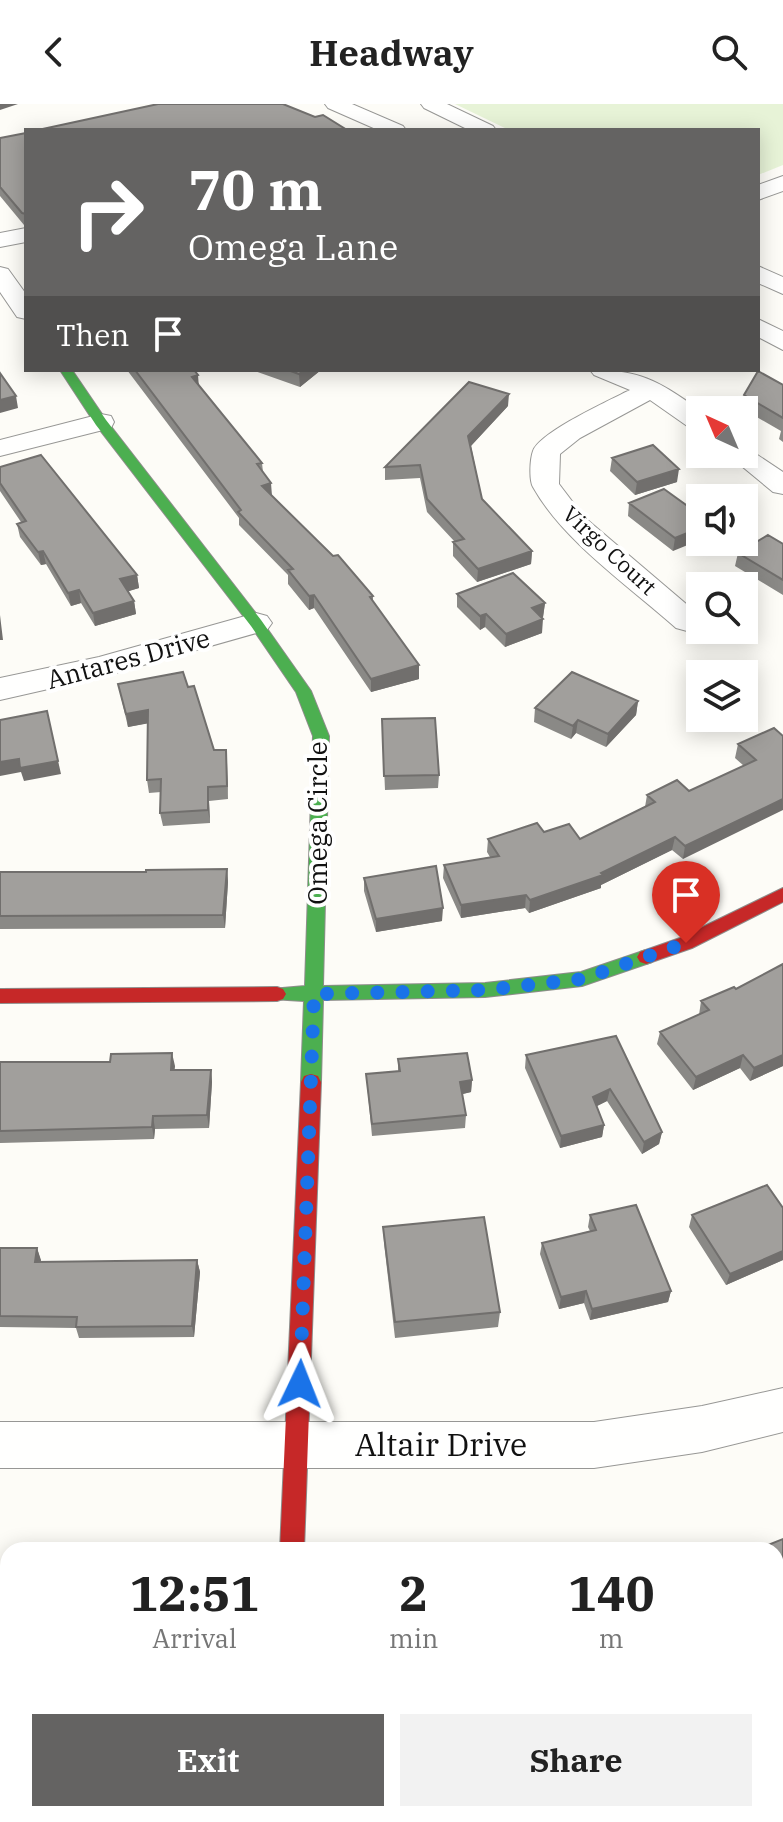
<!DOCTYPE html>
<html lang="en">
<head>
<meta charset="utf-8">
<style>
  body { margin:0; font-family:"IBM Plex Serif",serif; background:#f2f2f2; color:#222; height:100vh; display:flex; flex-direction:column; font-size:30px; white-space:nowrap }
  * { box-sizing:border-box; margin:0 }
  p { font-size:26px; color:#767676 }
  .icon { flex:none; width:44px; height:44px; fill:none; stroke:currentColor; stroke-width:2; stroke-linecap:round; stroke-linejoin:round }
  .map { position:relative; flex:1; overflow:hidden }
  .side { position:absolute; left:0px; top:1438px; width:784px; height:280px; display:flex; flex-direction:column; background:#fff; border-radius:24px 24px 0 0; box-shadow:0 4px 20px #0003 }
  .side>* { flex:none }
  .banner { position:absolute; left:24px; top:24px; width:736px; height:244px; border-radius:0px; box-shadow:0 4px 20px #0003; background:#646362; color:#fff; overflow:hidden }
  .needle { width:52px; rotate:316deg }
  .fabs { position:absolute; left:686px; top:292px; display:grid; gap:16px }
  .fabs a { display:grid; place-items:center; width:72px; height:72px; border-radius:0px; background:#fff; box-shadow:0 4px 20px #0003; font-size:40px }
  .pin { position:absolute; display:grid; place-items:center; width:68px; height:68px; color:#fff; margin:-82px -34px; border-radius:50% 50% 50% 0; rotate:-45deg; box-shadow:0 0 8px #0007 }
  .pin .icon { rotate:45deg }
  .me { position:absolute; width:88px; margin:-44px; rotate:2deg; stroke-linejoin:round; filter:drop-shadow(0 0 6px #0008) }
  .turn { display:flex; align-items:center; gap:28px; height:168px; padding:0 32px; font-size:36px }
  .turn .icon { width:104px; height:104px; stroke-width:2.5 }
  .turn b { display:block; font-size:56px; line-height:68px }
  .then { display:flex; align-items:center; height:76px; padding:0 32px; background:#0003; gap:16px; font-size:30px }
  .eta { display:flex; justify-content:space-evenly; align-items:center; height:136px; text-align:center }
  .eta b { font-size:48px; font-weight:800; line-height:56px }
  .cta { display:flex; gap:16px; margin-top:auto; padding:16px 32px }
  .cta a { flex:1; height:92px; border-radius:0px; background:#646362; color:#fff; font-size:32px; font-weight:800; line-height:92px; text-align:center }
  .cta a+a { background:#f2f2f2; color:#222 }
  header { display:flex; justify-content:space-between; align-items:center; height:104px; padding:0 32px; background:#fff; font-size:36px; font-weight:800 }
  .map>svg:first-child { display:block }
</style>
</head>
<body>
<header><svg class="icon" aria-label="back" viewBox="0 0 24 24"><path d="M15 5l-7 7 7 7"/></svg>Headway<svg class="icon" aria-label="search" viewBox="0 0 24 24"><circle cx="10" cy="10" r="6"/><path d="M15 15l6 6"/></svg></header>
<div class="map">
<svg width="783" height="1718" viewBox="0 0 783 1718">
  <rect width="100%" height="100%" fill="#fdfcf7"/>
  <path fill="#e7f3d7" d="M455,0H783V61L758,71V26H509Z"/>
  <g fill="none" stroke-linecap="round" stroke-linejoin="round">
    <g stroke="#979795" stroke-width="2">
      <path id="street" d="M325,0H352L403,22L406,26H378L328,4Z
        M421,0H447L493,22L496,26H469L424,4Z
        M783,72V87L758,96V81Z
        M26,124V138L0,143V129Z
        M758,162L783,173V190L758,179Z
        M0,163L8,165L26,190V215L17,213L0,188Z
        M758,215L783,227V246L758,233Z
        M590,266C643,266 657,277 700,306V326L690,324L650,296L580,334L560,350L559,380L584,413L698,510V524L687,527L676,524C630,483 563,437 533,383C529,376 530,355 533,347C540,328 610,296 630,286L594,271Z
        M101,310L111,312L114,318L111,324L0,352V336Z
        M744,342L783,368V390L773,388L727,350H744Z
        M256,509L267,512L272,519L267,526L101,573L0,596V574L99,553Z
        M783,1284V1328L702,1348L594,1364H0V1318H594L702,1302Z
        M249,1710H305L304,1718H248Z"/>
    </g>
    <g stroke="#8e8d8b" stroke-width="2">
      <path id="fast" d="M60,266H72L106,316L261,516L311,587L329,632L323,882L485,879L581,868L646,846L652,848L655,853L652,858L582,882L485,893L323,896L321,978L318,984L311,986L304,984L301,978L304,897L271,895L268,890L271,885L305,882L313,632L296,588L251,522L96,321Z"/>
    </g>
    <g stroke="#8e8d8b" stroke-width="2">
      <path id="jam" d="M783,784V798L692,844L646,860L640,858L637,853L640,848L680,834Z
        M277,883L283,885L286,890L283,895L277,897L0,899V885Z
        M311,970L318,972L321,978L304,1446H280L301,978L304,972Z"/>
    </g>
    <use href="#street" fill="#fffffe" fill-rule="evenodd"/>
    <use href="#fast" fill="#4caf50" fill-rule="evenodd"/>
    <use href="#jam" fill="#c62828" fill-rule="evenodd"/>
  </g>
  <path fill="#8a8986" d="M26,29V122L24,121L0,92V34Z
    M127,266H194L199,281L262,359L263,368L272,392L373,492V497L419,575L371,588L314,504L309,506L288,480V471L239,421V414Z
    M252,266H321L300,283Z
    M783,281V338L779,335L781,327L741,304L744,291Z
    M508,302L471,342L482,395L532,447L531,460L477,478L453,452V438H455L427,408L420,374L385,376V363Z
    M612,354L677,378L635,391L610,367Z
    M0,363L137,471L139,484L128,487L134,497L136,510L95,522L81,499L71,502L46,460L41,461L20,433L17,420L21,418L0,387Z
    M629,399L700,411L673,447L628,412Z
    M783,440V491L735,462L738,449Z
    M457,490L545,499L543,513L541,514L542,529L505,543L485,523L480,526L457,503Z
    M118,580L188,583L214,646H226L228,695L209,697L210,719L163,722L160,709L161,688L149,689L147,676L148,619L128,623Z
    M638,597L636,611L606,643L576,629L571,635L534,618L535,604Z
    M382,615L439,671L438,684L385,686Z
    M783,632L683,755L672,746L601,781V784L529,809L525,804L461,814L443,774L444,761L490,753L487,748L488,735L544,728L580,735L645,703L647,691L689,687L744,662L735,654L738,640Z
    M227,765L228,778L225,824L0,825V768H146Z
    M364,774L442,817L376,828L364,787Z
    M783,860V962L750,977L740,964L693,986L657,940L660,928L699,911L701,897L736,885Z
    M616,932L662,1028L659,1040L642,1050L607,997L597,1002L604,1021L602,1033L560,1044L525,964L526,951Z
    M398,955L472,976L471,988L462,990L466,1011L465,1024L372,1032L366,970L398,967Z
    M0,958L175,962L174,966H211L212,978L209,1024L155,1025L154,1035L0,1039Z
    M783,1104V1156L726,1181L689,1123L692,1111Z
    M590,1111L671,1187L668,1198L590,1216L584,1199L559,1205L540,1150L542,1139L590,1127L588,1123Z
    M383,1123L500,1208L498,1223L395,1234L384,1139Z
    M0,1144H37L41,1158L197,1156L200,1168L194,1233L79,1234L76,1224L0,1223Z
    M783,1435V1488L776,1474V1446H766L768,1441Z"/>
  <path fill="#716f6d" d="M0,0H18L0,6Z
    M304,266H321L300,283L299,270Z
    M198,271L199,284L192,273Z
    M509,290L508,302L468,345V332Z
    M16,292L18,304L0,309V296Z
    M679,365L677,378L635,391L637,378Z
    M271,379L272,392L262,382Z
    M700,424V436L673,447L675,434Z
    M43,447L46,460L41,461L38,448Z
    M532,447L531,460L477,478L478,465Z
    M137,471L139,484L123,489L120,475Z
    M79,486L81,499L71,502L68,489Z
    M314,491V504L309,506V492Z
    M134,497L136,510L95,522L93,509Z
    M545,499L543,513L531,518L532,504Z
    M486,510L485,523L480,526V512Z
    M0,511L3,536H0Z
    M543,515L542,529L505,543L506,530Z
    M419,561V575L371,588V575Z
    M638,597L636,611L606,643L608,630Z
    M148,606L150,619L128,623L126,610Z
    M47,607L61,670L24,677L21,668L0,672V658Z
    M578,616L576,629L571,635L573,622Z
    M226,646L227,659L228,695L227,682Z
    M208,683L209,697L210,719L208,706Z
    M783,695V706L683,755L685,742Z
    M675,733L672,746L601,781V784L529,809L530,796L601,769Z
    M227,765L228,778L225,824L223,811Z
    M526,791L525,804L461,814V801Z
    M443,804L442,817L376,828V815Z
    M172,949L175,962L173,978L171,966Z
    M743,951L740,964L693,986L696,973Z
    M783,951V962L750,977L754,964Z
    M211,966L212,978L209,1024L207,1011Z
    M472,976L471,988L459,991L460,978Z
    M610,985L607,997L591,1005L593,993Z
    M153,1012L155,1025L154,1035L152,1023Z
    M604,1021L602,1033L560,1044L561,1032Z
    M662,1028L659,1040L642,1050L644,1038Z
    M37,1144L41,1156L39,1169L35,1158Z
    M783,1147V1156L726,1181L730,1170Z
    M197,1156L200,1168L194,1233L192,1222Z
    M586,1187L584,1199L559,1205L561,1193Z
    M671,1187L668,1198L590,1216L592,1205Z"/>
  <path fill="#a19f9c" stroke="#716f6d" stroke-width="2" d="M158,0H283L315,13L323,11L347,26H38Z
    M26,29V111V110L22,109L0,83V34Z
    M135,266H194L198,271L192,273L262,359L257,360L271,379L262,382L333,452L338,451L373,492L370,493L419,561L371,575L314,491L309,492L288,466L293,465L238,408L241,406Z
    M288,266H304L299,270Z
    M758,267L783,281V314L744,291Z
    M0,269L16,292L0,296Z
    M469,278L509,290L468,332L482,395L532,447L478,465L453,438L464,435L427,395L420,361L385,363Z
    M653,341L679,365L637,378L612,354Z
    M41,351L137,471L120,475L134,497L93,509L79,486L68,489L43,447L38,448L17,420L26,417L0,379V363Z
    M664,385L700,411V424L675,434L629,399Z
    M768,431L783,440V476L738,449Z
    M513,469L545,499L532,504L543,515L506,530L486,510L480,512L457,490Z
    M183,568L188,583L194,582L214,646H226L227,682L208,683V706L160,709L161,675L147,676L148,606L126,610L118,580Z
    M572,568L638,597L608,630L578,616L573,622L535,604Z
    M47,607L58,657L20,664L19,655L0,658V616Z
    M435,614L439,671L384,672L382,615Z
    M774,624L783,632V695L685,742L675,733L601,769L603,771L530,796L526,791L461,801L444,761L499,752L488,735L537,719L544,728L569,720L580,735L655,698L647,691L677,676L689,687L756,656L738,640Z
    M436,762L443,804L376,815L364,774Z
    M227,765L223,811L0,812V768H146V766Z
    M783,860V951L754,964L743,951L696,973L660,928L709,906L701,897L734,883L736,885Z
    M616,932L662,1028L644,1038L610,985L593,993L604,1021L561,1032L526,951Z
    M172,949L171,966H211L207,1011L153,1012L152,1023L0,1027V958H110L111,950Z
    M467,949L472,976L460,978L466,1011L372,1020L366,970L400,967L398,955Z
    M767,1081L783,1104V1147L730,1170L692,1111Z
    M636,1101L671,1187L592,1205L586,1187L561,1193L542,1139L596,1126L590,1111Z
    M484,1113L500,1208L395,1218L383,1123Z
    M0,1144H37L35,1158L197,1156L192,1222L76,1223L77,1213L0,1212Z
    M783,1435V1469L776,1456V1446H771L768,1441Z
    M693,1441L694,1446H664Z"/>
  <g fill="none" stroke-linecap="round" stroke-linejoin="round">
    <path stroke="#1a73e8" stroke-width="14" stroke-dasharray="0 25.2" d="M300,1280L314,890L485,886L582,875L686,839"/>
  </g>
  <g text-anchor="middle" dominant-baseline="central" stroke-width="8" stroke-linejoin="round" paint-order="stroke">
    <g font-size="22" fill="#111" stroke="#fff">
      <text transform="translate(610 446) rotate(43)">Virgo Court</text>
    </g>
    <g font-size="26" fill="#111" stroke="#fff">
      <text transform="translate(128 554) rotate(-15)">Antares Drive</text>
      <text transform="translate(317 719) rotate(-90)">Omega Circle</text>
    </g>
    <g font-size="32" fill="#111" stroke="#fff">
      <text x="441" y="1340">Altair Drive</text>
    </g>
  </g>
</svg>
<div class="fabs">
<a><svg class="needle" viewBox="-14 -14 28 28"><path d="M0-13l5 13h-10z" fill="#e53935"/><path d="M0 13l5-13h-10z" fill="#767676"/></svg></a>
<a><svg class="icon" aria-label="sound" viewBox="0 0 24 24"><path d="M4 9h4l5-4v14l-5-4H4zM17 9q2 3 0 6"/></svg></a>
<a><svg class="icon" aria-label="search" viewBox="0 0 24 24"><circle cx="10" cy="10" r="6"/><path d="M15 15l6 6"/></svg></a>
<a><svg class="icon" aria-label="layers" viewBox="0 0 24 24"><path d="M12 4l9 5-9 5-9-5zM3 14l9 5 9-5"/></svg></a>
</div>
<div class="pin" style="left:686px;top:839px;background:#d93025"><svg class="icon" aria-label="arrive" viewBox="0 0 24 24"><path d="M6 21V4h12l-3 4 3 4H6"/></svg></div>
<svg class="me" style="left:300px;top:1280px" viewBox="-20 -20 40 40"><path d="M0-17L14 15 0 8-14 15z" fill="#1a73e8" stroke="#fff" stroke-width="4"/></svg>
<div class="banner">
<div class="turn"><svg class="icon" aria-label="right" viewBox="0 0 24 24"><path d="M7 20v-9h11M14 6l5 5-5 5"/></svg><div><b>70 m</b>Omega Lane</div></div>
<div class="then">Then<svg class="icon" aria-label="arrive" viewBox="0 0 24 24"><path d="M6 21V4h12l-3 4 3 4H6"/></svg></div>
</div>
<section class="side">
<div class="eta">
<div><b>12:51</b><p>Arrival</p></div>
<div><b>2</b><p>min</p></div>
<div><b>140</b><p>m</p></div>
</div>
<div class="cta"><a>Exit</a><a>Share</a></div>
</section>
</div>
</body>
</html>
